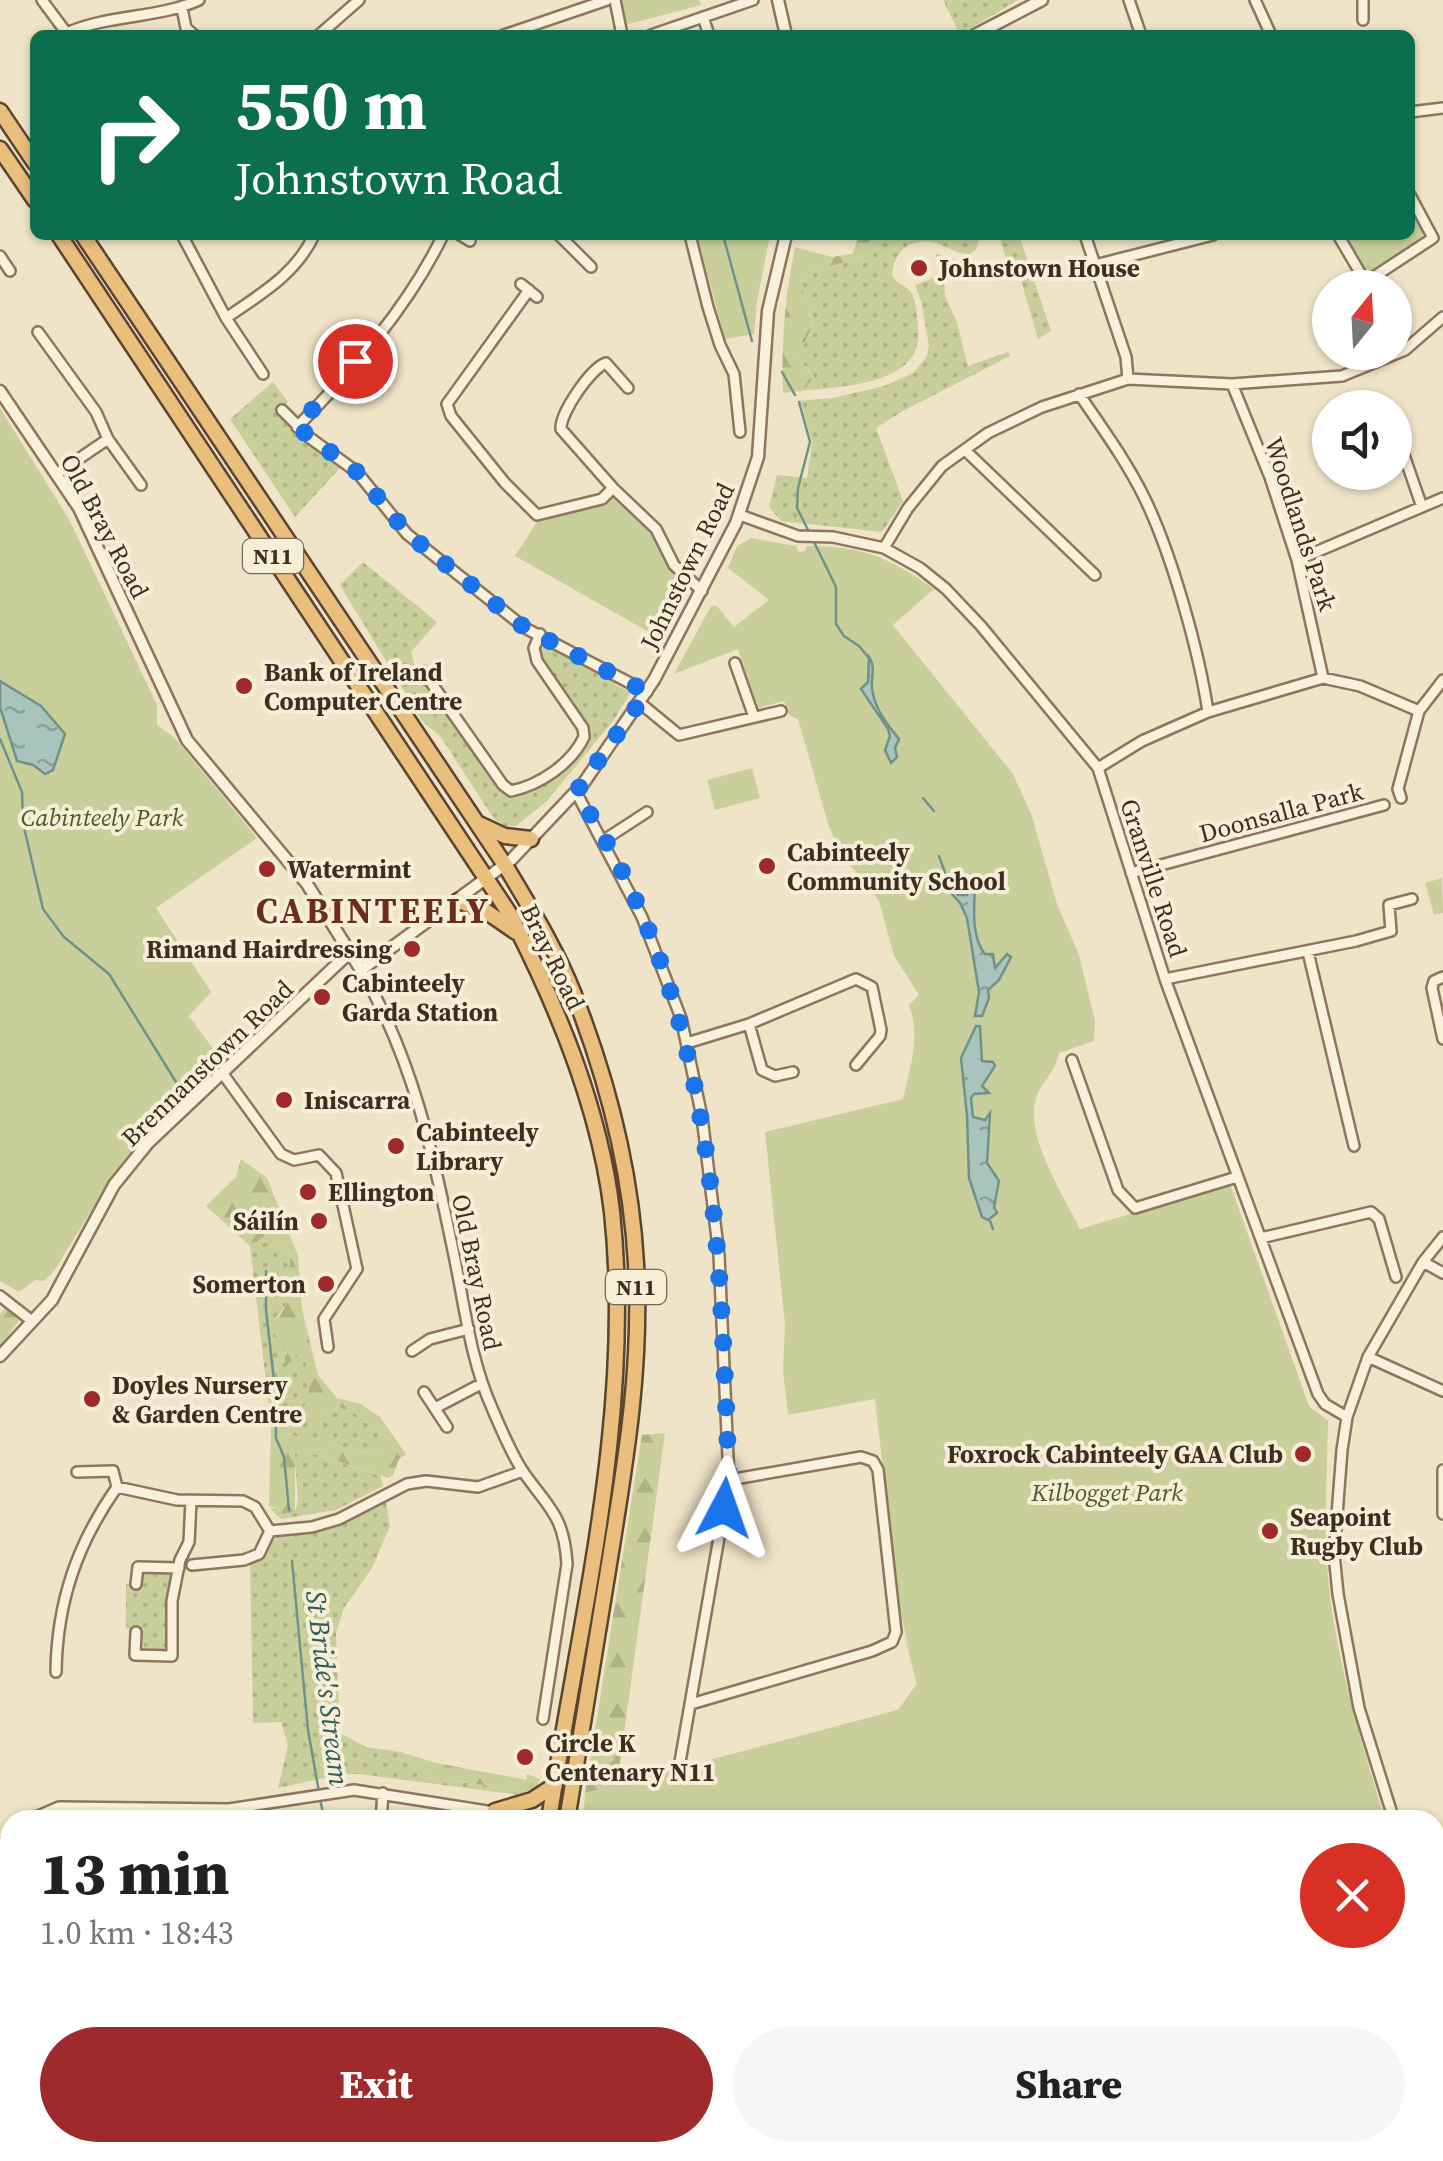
<!DOCTYPE html>
<html lang="en">
<head>
<meta charset="utf-8">
<style>
  body { margin:0; font-family:"Source Serif 4",serif; background:#f6f6f6; color:#222; height:100vh; display:flex; flex-direction:column; font-size:38px; white-space:nowrap }
  * { box-sizing:border-box; margin:0 }
  p { font-size:32px; color:#767676 }
  .icon { flex:none; width:55px; height:55px; fill:none; stroke:currentColor; stroke-width:2; stroke-linecap:round; stroke-linejoin:round }
  .map { position:relative; flex:1; overflow:hidden }
  .panel { position:absolute; left:0px; top:1810px; width:1445px; height:352px; display:flex; flex-direction:column; background:#fff; border-radius:30px 30px 0 0; box-shadow:0 2px 8px #0004 }
  .panel>* { flex:none }
  .banner { position:absolute; left:30px; top:30px; width:1385px; height:210px; border-radius:15px; box-shadow:0 2px 8px #0004; background:#0b6e4f; color:#fff; overflow:hidden }
  .needle { width:65px; rotate:18deg }
  .tools { position:absolute; left:1312px; top:270px; display:grid; gap:20px }
  .tools a { display:grid; place-items:center; width:100px; height:100px; border-radius:50%; background:#fff; box-shadow:0 2px 8px #0004; font-size:50px }
  .pin { position:absolute; display:grid; place-items:center; width:85px; height:85px; color:#fff; margin:-42px; border:5px solid #fff; border-radius:50%; box-shadow:0 2px 10px #0007 }
  .me { position:absolute; width:110px; margin:-55px; rotate:4deg; stroke-linejoin:round; filter:drop-shadow(0 0 8px #0008) }
  .turn { display:flex; align-items:center; gap:35px; height:210px; padding:0 40px; font-size:45px }
  .turn .icon { width:130px; height:130px; stroke-width:2.5 }
  .turn b { display:block; font-size:70px; line-height:85px }
  .round { display:grid; place-items:center; flex:none; width:105px; height:105px; border-radius:52px; background:#f6f6f6 }
  .head { display:flex; align-items:center; justify-content:space-between; height:170px; padding:0 40px }
  h1 { font-size:60px; font-weight:800; line-height:75px }
  .button { display:flex; gap:20px; margin-top:auto; padding:20px 40px }
  .button a { flex:1; height:115px; border-radius:60px; background:#9e2a2b; color:#fff; font-size:40px; font-weight:800; line-height:115px; text-align:center }
  .button a+a { background:#f6f6f6; color:#222 }
  .map>svg:first-child { display:block }
</style>
</head>
<body>
<div class="map">
<svg width="1443" height="2161" viewBox="0 0 1443 2161">
  <defs>
    <pattern id="grass-dots" width="8" height="8" patternUnits="userSpaceOnUse" patternTransform="scale(2.5)"><rect width="8" height="8" fill="#c9cf9b"/><path d="M2 2h.1M6 6h.1" fill="none" stroke="#aeb285" stroke-width="1.8" stroke-linecap="round"/></pattern>
    <pattern id="forest-firs" width="22" height="20" patternUnits="userSpaceOnUse" patternTransform="scale(2.5)"><rect width="22" height="20" fill="#c9cf9b"/><path d="M5 1l3.5 6h-7zM16 11l3.5 6h-7z" fill="#aeb285"/></pattern>
    <pattern id="water-ripples" width="26" height="14" patternUnits="userSpaceOnUse" patternTransform="scale(2.5)"><rect width="26" height="14" fill="#a9c4bc"/><path d="M2 4q2-2 4 0t4 0M15 11q2-2 4 0t4 0" fill="none" stroke="#8ba098"/></pattern>
  </defs>
  <rect width="100%" height="100%" fill="#f0e4c8"/>
  <path fill="url(#grass-dots)" d="M943,0H1018L960,35Z
    M872,235H980L977,248L971,254C955,255 945,244 931,242C907,239 893,254 892,276C898,284 904,285 910,291C917,300 917,318 918,329C925,385 840,387 801,391L814,377L798,358L813,324L802,286L808,272L865,257Z
    M990,235H1019L1051,331L1038,339L1018,270L1009,272L1000,237L991,240Z
    M936,254L963,262L943,269L945,295L957,323L968,366L1008,352L1010,356L903,411L876,428L903,501L882,532L781,521L769,507L777,475L807,478L812,443L802,406L797,401L832,398L884,386L913,373L926,358L929,346L921,301L915,285L941,275Z
    M273,382L288,402L279,411L292,429L341,467L295,517L230,419Z
    M363,562L437,622L411,652L415,667L409,675L413,682L421,679L426,682L456,729L499,785L519,794L573,764L590,736C583,708 559,681 540,660L539,651L543,645L616,680L615,685L631,692L613,721L547,801L516,826H506L494,819L441,737L422,721L340,585Z
    M270,1233L290,1255L287,1303L277,1317L285,1348L286,1365L297,1354L307,1362L309,1387L301,1422L339,1407L359,1415L382,1435L380,1453L348,1450L327,1442L309,1443L271,1425L250,1246Z
    M294,1451L319,1455L381,1476L383,1486L336,1510L281,1519L270,1508H278L281,1514L295,1512L298,1499Z
    M386,1502L390,1526L372,1568L344,1608L336,1633L340,1733L366,1747L401,1752L429,1777L523,1791L532,1781L526,1780L527,1774L540,1779L537,1786L520,1795L359,1774H343L278,1788L288,1745L281,1722L253,1723L250,1562L279,1535L323,1529Z
    M145,1571L172,1574L168,1644L163,1650L144,1649L141,1629H126V1584H141Z
    M1443,2076V2161H1439L1431,2153L1435,2152V2083Z
    M0,2113L10,2120V2152L42,2153L51,2161H0Z
    M79,2153H140L158,2161H84Z"/>
  <path fill="url(#forest-firs)" d="M859,235H872L865,257L808,272L802,286L813,324L798,358L814,378L801,391L783,393C781,343 785,296 795,247L832,257L852,254Z
    M241,1159L267,1178L298,1256L302,1309L318,1375L337,1398L361,1404L380,1417L406,1454L399,1459L393,1475L388,1478L319,1455L295,1451V1512L281,1514L278,1508L269,1506L271,1425L309,1443L327,1442L348,1450L379,1453L382,1435L359,1415L339,1407L300,1423L309,1388L302,1378L307,1362L297,1354L285,1367V1347L271,1330L287,1303L290,1255L270,1233L250,1246L206,1206L236,1177Z
    M6,1307L19,1320L0,1347V1314Z
    M665,1433L617,1785L898,1710L917,1684L902,1628L929,1714L585,1793L642,1435Z
    M401,1752L436,1763L533,1781L530,1788L523,1791L429,1777Z
    M140,2153H292L300,2161H158Z"/>
  <path fill="#c9cf9b" d="M621,0H699L701,5L625,25Z
    M1410,206L1423,229L1422,241L1380,269L1373,272L1361,268L1343,235H1410Z
    M697,235H770L757,301L754,334L725,339Z
    M0,408L70,521L157,705V725L175,738L257,838L156,908L211,992L189,1016L222,1061L165,1115L112,1177L54,1271L44,1281L35,1280L19,1292L0,1281Z
    M615,495C650,515 664,555 687,586L661,639L515,556L540,517Z
    M751,538L796,546L798,552L805,551L807,546C863,546 888,557 934,589L893,625L1013,774L1032,816L1057,904L1079,955L1095,1021L1094,1041L1059,1053C1055,1072 1044,1079 1037,1095C1022,1134 1064,1195 1080,1229L1230,1184L1309,1406L1328,1421C1327,1480 1323,1539 1330,1597C1340,1673 1363,1747 1385,1820H583L585,1793L898,1710L917,1684L898,1601L875,1399L788,1415L783,1371L785,1324L765,1132L903,1099C910,1067 921,1037 909,1005L919,995L894,956L879,901L843,856L829,827L798,719L789,715L784,701L758,708L738,649L674,674L711,606H717L734,627L769,600L728,568L737,546Z
    M752,768L760,798L715,810L707,780Z
    M1442,878L1443,913L1434,915L1425,883Z
    M703,2153V2152L840,2153L822,2161H701Z
    M936,2153H1066L1072,2161H940Z"/>
  <path fill="url(#water-ripples)" stroke="#6f938a" stroke-width="2.5" d="M869,657C876,667 871,676 872,688C874,708 887,724 899,739L895,748L897,757L891,763L885,750L890,736L888,729L861,689L868,682Z
    M0,681L41,706L65,734L53,770L45,774L33,765L17,761L0,707Z
    M946,879L958,895H967L973,884L975,887C974,908 971,937 985,954H993L995,968L1007,954L1011,957L999,980L988,990L989,998L982,1016H975L979,992L967,918L960,903L944,885Z
    M976,1026H980L982,1061L993,1062L995,1066L982,1086L989,1093L974,1094L971,1098L973,1117L985,1120L990,1113L987,1163L999,1181L994,1207L997,1213L988,1220L982,1217L969,1178L967,1115L961,1058Z"/>
  <g fill="none" stroke-linecap="round" stroke-linejoin="round">
    <path stroke="#6f938a" stroke-width="2.5" d="M723,235L752,341
      M782,372L795,395
      M799,402L810,442L798,488L797,508L810,534
      M814,542L836,587V624L844,636L859,646L869,658
      M0,739L22,792L23,823L43,909L64,937L109,974L181,1090
      M923,798L934,811
      M939,856L948,881
      M990,1221L993,1229
      M266,1271V1310L275,1389L276,1438L284,1457L289,1510
      M292,1561L308,1730L319,1792
      M320,1800L325,1820
      M0,2099L10,2103
      M61,2152L67,2161
      M346,2152L348,2161"/>
    <g stroke="#8d765c" stroke-width="14">
      <path id="minor" d="M42,0L68,35
        M615,0L622,35
        M1129,0L1141,35
        M1255,0L1271,35
        M1363,0V20
        M182,8L186,28L194,35
        M703,17L709,35
        M67,33C109,14 157,19 199,0
        M319,35L359,0
        M504,35L607,0
        M651,35L753,0
        M1410,112L1443,108
        M182,235L226,318L263,374
        M460,235L470,241
        M559,235L591,267
        M690,235L708,307L720,345L734,374L740,432
        M1085,235L1126,357L1128,379
        M1338,235L1369,288
        M0,256L10,271
        M1095,265L1213,235
        M1366,282L1433,238L1410,195
        M521,284L537,297
        M529,290L447,404L451,416L505,483L537,515L602,499L613,488
        M226,318C261,294 296,274 314,235
        M38,332L96,412L108,439L141,485
        M1395,333L1405,350
        M1232,384L1270,477L1297,560L1323,678
        M628,388L606,363C591,368 560,413 561,429L613,488L656,529L674,565L702,591
        M1079,394C1103,429 1127,462 1145,499C1172,555 1199,651 1208,712
        M282,410L310,438L357,472L407,534L525,628L647,692
        M297,427C352,371 409,306 443,235
        M1396,432L1422,507
        M965,450L1095,575
        M58,473L108,439
        M740,515L798,536L833,537L884,548L920,568L946,589L981,626L1098,768L1165,979L1318,1394L1325,1404L1347,1417
        M884,548L908,508L942,466L988,433L1042,407L1128,379L1232,384L1342,376L1405,350L1443,317
        M1297,560L1443,498
        M735,663L754,717
        M423,671L503,785L511,791C540,785 571,764 584,737L583,728L537,661L534,648L540,634
        M640,703L679,735L781,711
        M1098,768L1142,741L1208,712L1323,678L1360,686L1419,711
        M576,792L642,917L681,1018L702,1117L719,1255L729,1480L680,1762
        M1401,798L1398,789L1419,711L1443,680
        M604,840L647,812
        M1131,873L1384,805
        M1308,952L1354,1146
        M361,970C414,1060 434,1158 455,1260C465,1309 471,1361 492,1408C501,1429 510,1451 522,1470C548,1508 564,1514 567,1564L543,1719
        M1443,977L1434,981L1432,988L1443,1039
        M1165,979L1356,941L1391,931L1389,905L1412,899
        M749,1024L762,1070L775,1076L793,1072
        M687,1043L749,1024L856,979L872,987L881,1030L880,1036L856,1065
        M1072,1060L1118,1190L1135,1208L1237,1177
        M223,1074L281,1154L294,1160L319,1155L336,1173L357,1269L324,1319L328,1347
        M1261,1238L1371,1212L1379,1219L1396,1277
        M1423,1262L1443,1273
        M0,1296L32,1321
        M412,1351L430,1339L469,1329
        M1368,1357L1443,1391
        M424,1392L447,1427
        M435,1408L481,1384
        M1443,1470V1514
        M77,1472L113,1471L117,1487
        M270,1531L312,1527L339,1519L407,1484L426,1481L478,1487L523,1471
        M136,1584L138,1567L179,1568
        M136,1632L135,1655L172,1656V1601L180,1560L189,1542L191,1501
        M56,1672C57,1602 77,1544 117,1487L177,1500L243,1501L255,1507L270,1531L259,1554L244,1560L192,1565
        M691,1704L872,1651L892,1642L896,1632L878,1470L873,1461L861,1457L729,1480
        M29,1820L59,1807L229,1809L354,1790L545,1820
        M381,1820L383,1793
        M1394,1820L1359,1708L1338,1594L1334,1554L1342,1450L1347,1417L1368,1357L1423,1262L1443,1237
        M0,1848L10,1836
        M1435,1875L1443,1873
        M1435,1952L1443,1977
        M1435,2024L1443,2022
        M1435,2072L1436,2075
        M380,2152L388,2161
        M496,2152L497,2161
        M1123,2152L1125,2161
        M1202,2152L1204,2161
        M1365,2152V2153
        M1425,2152L1434,2161
        M839,2161L861,2155L874,2161"/>
    </g>
    <g stroke="#8d765c" stroke-width="15">
      <path id="tertiary" d="M778,0L786,35
        M975,35L1042,0
        M0,391L79,508L187,740L307,884L361,970L511,860L583,784L654,680L736,523L758,457L768,311L786,235
        M0,1356L52,1300L114,1185L148,1143L350,952"/>
    </g>
    <g stroke="#5b4430" stroke-width="19">
      <path id="trunk" d="M0,111L35,163
        M0,149L35,200
        M59,235L509,913C557,1005 600,1108 612,1212C634,1416 579,1620 549,1820
        M83,235L505,865C529,906 555,947 573,992C607,1078 631,1170 636,1264C642,1365 626,1459 610,1558C596,1645 581,1733 567,1820
        M477,823L505,836L531,839
        M458,901L484,910L516,932
        M495,1811L532,1800L555,1785
        M565,2152L567,2161
        M582,2152L583,2161"/>
    </g>
    <use href="#minor" stroke="#faf1dc" stroke-width="9"/>
    <use href="#tertiary" stroke="#faf1dc" stroke-width="10"/>
    <use href="#trunk" stroke="#eabe7c" stroke-width="14"/>
  </g>
  <g fill="none" stroke-linecap="round" stroke-linejoin="round">
    <path stroke="#1a73e8" stroke-width="18" stroke-dasharray="0 32.4" d="M355,361L297,427L357,472L408,534L525,628L647,692L576,792C717,1005 719,1235 729,1480L724,1508"/>
  </g>
  <g fill="#9e2a2b" stroke="#f7eed8" stroke-width="4">
    <circle cx="919" cy="268" r="10"/>
    <circle cx="244" cy="686" r="10"/>
    <circle cx="767" cy="866" r="10"/>
    <circle cx="267" cy="869" r="10"/>
    <circle cx="412" cy="949" r="10"/>
    <circle cx="322" cy="997" r="10"/>
    <circle cx="284" cy="1100" r="10"/>
    <circle cx="396" cy="1146" r="10"/>
    <circle cx="308" cy="1192" r="10"/>
    <circle cx="319" cy="1221" r="10"/>
    <circle cx="326" cy="1284" r="10"/>
    <circle cx="92" cy="1399" r="10"/>
    <circle cx="1303" cy="1454" r="10"/>
    <circle cx="1270" cy="1531" r="10"/>
    <circle cx="525" cy="1757" r="10"/>
  </g>
  <g text-anchor="middle" dominant-baseline="central" stroke-width="8" stroke-linejoin="round" paint-order="stroke">
    <g fill="#f7eed8" stroke="#756857" stroke-width="2.5">
      <rect x="243" y="539" width="60" height="34" rx="8"/>
      <rect x="606" y="1270" width="60" height="34" rx="8"/>
    </g>
    <g font-size="22" font-weight="bold" fill="#3d2e20">
      <text x="273" y="556">N11</text>
      <text x="636" y="1287">N11</text>
    </g>
    <g font-size="25" font-weight="bold" fill="#3d2e20" stroke="#f7eed8" text-anchor="start">
      <text x="939" y="268">Johnstown House</text>
      <text x="264" y="672">Bank of Ireland<tspan x="264" dy="29">Computer Centre</tspan></text>
      <text x="787" y="852">Cabinteely<tspan x="787" dy="29">Community School</tspan></text>
      <text x="287" y="869">Watermint</text>
      <text x="392" y="949" text-anchor="end">Rimand Hairdressing</text>
      <text x="342" y="983">Cabinteely<tspan x="342" dy="29">Garda Station</tspan></text>
      <text x="304" y="1100">Iniscarra</text>
      <text x="416" y="1132">Cabinteely<tspan x="416" dy="29">Library</tspan></text>
      <text x="328" y="1192">Ellington</text>
      <text x="299" y="1221" text-anchor="end">Sáilín</text>
      <text x="306" y="1284" text-anchor="end">Somerton</text>
      <text x="112" y="1385">Doyles Nursery<tspan x="112" dy="29">&amp; Garden Centre</tspan></text>
      <text x="1283" y="1454" text-anchor="end">Foxrock Cabinteely GAA Club</text>
      <text x="1290" y="1517">Seapoint<tspan x="1290" dy="29">Rugby Club</tspan></text>
      <text x="545" y="1743">Circle K<tspan x="545" dy="29">Centenary N11</tspan></text>
    </g>
    <g font-size="25" fill="#3d2e20" stroke="#f7eed8">
      <text transform="translate(1301 524) rotate(72)">Woodlands Park</text>
      <text transform="translate(105 526) rotate(62)">Old Bray Road</text>
      <text transform="translate(687 566) rotate(-64)">Johnstown Road</text>
      <text transform="translate(1281 812) rotate(-15)">Doonsalla Park</text>
      <text transform="translate(1154 878) rotate(72)">Granville Road</text>
      <text transform="translate(553 957) rotate(64)">Bray Road</text>
      <text transform="translate(207 1063) rotate(-44)">Brennanstown Road</text>
      <text transform="translate(477 1272) rotate(78)">Old Bray Road</text>
    </g>
    <g font-size="25" font-style="italic" fill="#4d5a26" stroke="#f7eed8">
      <text x="102" y="817">Cabinteely Park</text>
      <text x="1107" y="1492">Kilbogget Park</text>
    </g>
    <g font-size="28" font-style="italic" fill="#2f5d5a" stroke="#f7eed8">
      <text transform="translate(328 1688) rotate(83)">St Bride's Stream</text>
    </g>
    <g font-size="35" font-weight="bold" letter-spacing="2.5" fill="#6b2e1e" stroke="#f7eed8">
      <text x="373" y="911">CABINTEELY</text>
    </g>
  </g>
</svg>
<div class="tools">
<a><svg class="needle" viewBox="-14 -14 28 28"><path d="M0-13l5 13h-10z" fill="#e53935"/><path d="M0 13l5-13h-10z" fill="#767676"/></svg></a>
<a><svg class="icon" aria-label="sound" viewBox="0 0 24 24"><path d="M4 9h4l5-4v14l-5-4H4zM17 9q2 3 0 6"/></svg></a>
</div>
<div class="pin" style="left:355px;top:361px;background:#d93025"><svg class="icon" aria-label="arrive" viewBox="0 0 24 24"><path d="M6 21V4h12l-3 4 3 4H6"/></svg></div>
<svg class="me" style="left:724px;top:1508px" viewBox="-20 -20 40 40"><path d="M0-17L14 15 0 8-14 15z" fill="#1a73e8" stroke="#fff" stroke-width="4"/></svg>
<div class="banner">
<div class="turn"><svg class="icon" aria-label="right" viewBox="0 0 24 24"><path d="M7 20v-9h11M14 6l5 5-5 5"/></svg><div><b>550 m</b>Johnstown Road</div></div>
</div>
<section class="panel">
<div class="head"><div><h1>13 min</h1><p>1.0 km · 18:43</p></div><a class="round" style="background:#d93025;color:#fff"><svg class="icon" aria-label="close" viewBox="0 0 24 24"><path d="M6 6l12 12M18 6L6 18"/></svg></a></div>
<div class="button"><a>Exit</a><a>Share</a></div>
</section>
</div>
</body>
</html>
